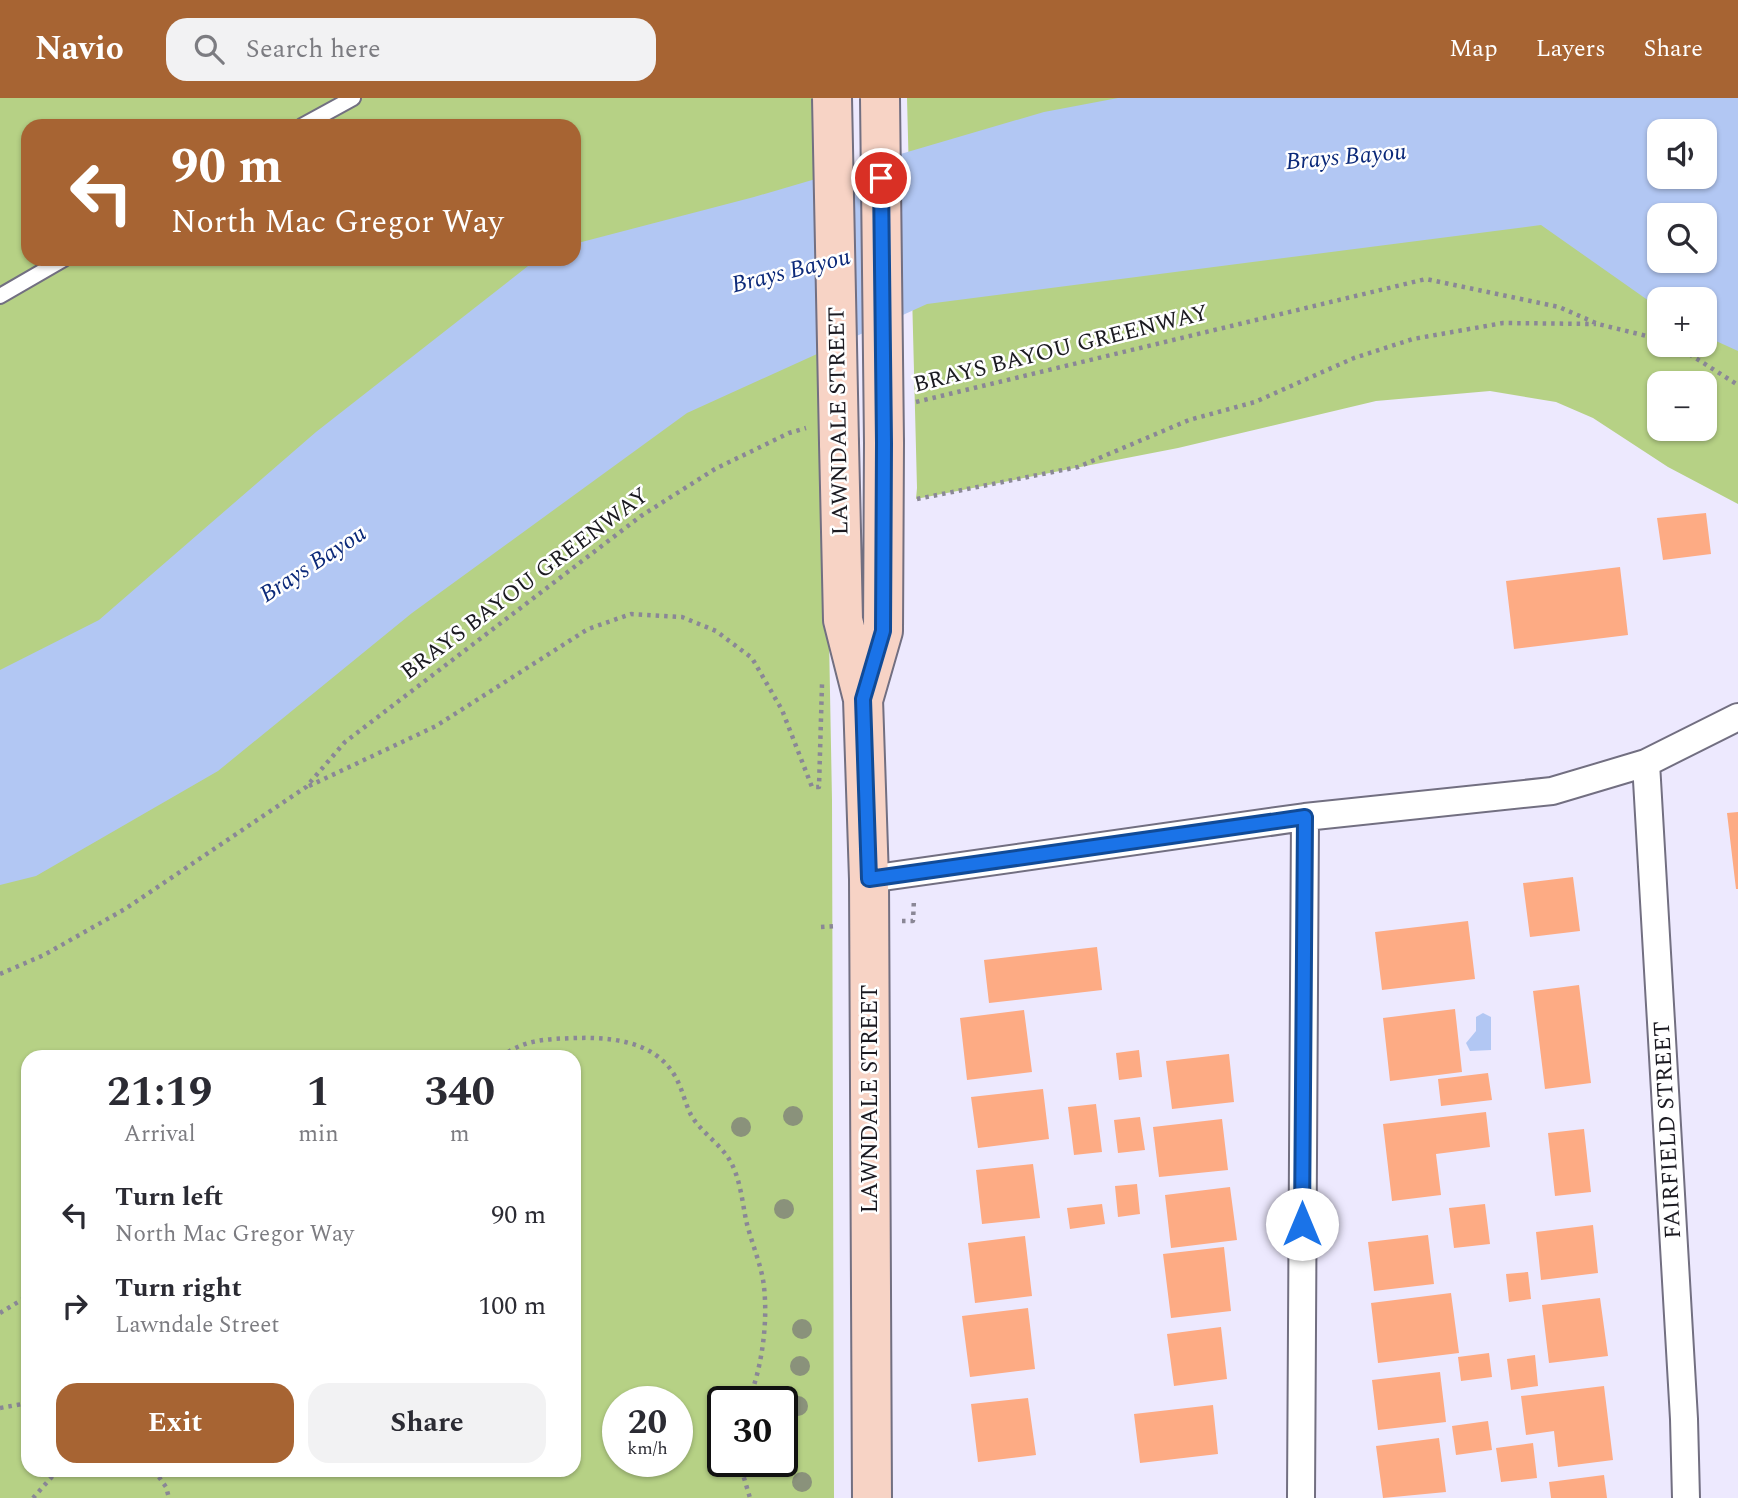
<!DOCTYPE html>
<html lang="en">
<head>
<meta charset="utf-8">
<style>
  body { margin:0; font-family:Spectral,serif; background:#f2f2f3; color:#2b2b33; height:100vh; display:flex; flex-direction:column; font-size:26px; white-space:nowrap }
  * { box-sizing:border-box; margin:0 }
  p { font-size:23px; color:#7c7c81 }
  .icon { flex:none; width:38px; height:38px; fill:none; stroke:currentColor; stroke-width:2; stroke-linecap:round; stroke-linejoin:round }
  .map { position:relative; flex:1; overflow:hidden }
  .details { position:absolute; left:21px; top:952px; width:560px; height:427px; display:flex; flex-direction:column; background:#fff; border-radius:21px; box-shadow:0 2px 5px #0004 }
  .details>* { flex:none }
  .top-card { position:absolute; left:21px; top:21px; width:560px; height:147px; border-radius:21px; box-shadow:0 2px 5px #0004; background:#a76433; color:#fff; overflow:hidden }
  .buttons { position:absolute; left:1647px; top:21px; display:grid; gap:14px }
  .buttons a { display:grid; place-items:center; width:70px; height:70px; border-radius:14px; background:#fff; box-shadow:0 2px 5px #0004; font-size:35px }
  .speed { position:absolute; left:602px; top:1288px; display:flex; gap:14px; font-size:35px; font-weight:700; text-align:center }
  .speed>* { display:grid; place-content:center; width:91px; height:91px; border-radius:50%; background:#fff; box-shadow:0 2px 5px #0004; line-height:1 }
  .speed small { font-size:18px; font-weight:400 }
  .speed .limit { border:4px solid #111; border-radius:10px; background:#fff; color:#111 }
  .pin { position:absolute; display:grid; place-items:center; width:60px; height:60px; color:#fff; margin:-30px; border:4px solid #fff; border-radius:50%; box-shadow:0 2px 7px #0007 }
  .me { position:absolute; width:77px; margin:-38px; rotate:0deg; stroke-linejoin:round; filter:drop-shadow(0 0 5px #0008) }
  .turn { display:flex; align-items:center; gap:24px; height:147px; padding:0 35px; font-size:32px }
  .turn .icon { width:91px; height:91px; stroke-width:2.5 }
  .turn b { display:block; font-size:49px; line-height:60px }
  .eta { display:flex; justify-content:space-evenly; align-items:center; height:119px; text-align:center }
  .eta b { font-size:42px; font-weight:700; line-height:49px }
  .cta { display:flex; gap:14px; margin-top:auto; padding:14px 35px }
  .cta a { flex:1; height:80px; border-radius:21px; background:#a76433; color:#fff; font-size:28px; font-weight:700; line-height:80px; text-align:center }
  .cta a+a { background:#f2f2f3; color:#2b2b33 }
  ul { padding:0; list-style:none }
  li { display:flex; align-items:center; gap:21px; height:91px; padding:0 35px }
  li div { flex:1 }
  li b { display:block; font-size:26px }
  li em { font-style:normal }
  header { display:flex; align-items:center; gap:42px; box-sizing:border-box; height:98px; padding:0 35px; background:#a76433; color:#fff }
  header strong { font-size:33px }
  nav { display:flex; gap:38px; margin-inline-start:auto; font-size:24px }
  .search { width:490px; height:63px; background:#f2f2f3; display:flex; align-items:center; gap:18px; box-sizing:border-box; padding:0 24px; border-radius:21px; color:#7c7c81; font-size:26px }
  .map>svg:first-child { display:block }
</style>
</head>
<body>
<header>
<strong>Navio</strong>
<div class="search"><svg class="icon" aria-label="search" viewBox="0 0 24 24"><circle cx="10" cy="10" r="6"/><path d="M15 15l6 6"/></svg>Search here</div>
<nav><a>Map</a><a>Layers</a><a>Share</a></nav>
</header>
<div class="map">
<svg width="1738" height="1400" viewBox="0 0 1738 1400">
  <rect width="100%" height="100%" fill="#ede9fe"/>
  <path fill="#b6d185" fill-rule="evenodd" d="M0,0H819L832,702L834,1400H0ZM28,28H574V161H28ZM28,959H574V1372H28ZM618,1304H677V1363H618ZM723,1304H782V1363H723Z
    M907,0H1738V406L1668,369L1593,320L1556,304L1490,293L1376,303L1178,350L916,401L917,390ZM1659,33H1704V79H1659ZM1659,117H1704V163H1659ZM1659,201H1704V247H1659ZM1659,285H1704V331H1659Z"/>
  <path fill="#b2c7f3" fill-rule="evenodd" d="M1118,0H1738V253L1705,238L1704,201H1659V210L1541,127L927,206L687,315L412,515L218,673L36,778L0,787V572L99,522L316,334L537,161H574V146L754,99L1044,14ZM1659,33H1704V79H1659ZM1659,117H1704V163H1659Z
    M1483,915L1491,919V952L1470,953L1466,945L1476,933V919Z"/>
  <path fill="#fdab84" d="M1706,415L1711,456L1663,462L1657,420Z
    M1620,469L1628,537L1514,551L1506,483Z
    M1738,714V791H1736L1727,715Z
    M1573,779L1580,833L1530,839L1523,785Z
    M1468,823L1475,881L1382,892L1375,834Z
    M1097,849L1102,892L989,905L984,862Z
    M1579,887L1591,985L1545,991L1533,893Z
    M1455,911L1462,974L1390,983L1383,920Z
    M1024,912L1032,974L967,982L960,920Z
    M1139,952L1142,979L1119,982L1116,955Z
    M1229,956L1234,1004L1172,1011L1166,963Z
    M1488,975L1492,1002L1441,1008L1438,981Z
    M1043,991L1049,1041L978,1050L971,999Z
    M1096,1006L1102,1054L1074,1057L1068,1009Z
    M1486,1014L1490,1049L1436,1056L1441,1097L1392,1103L1383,1026Z
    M1140,1019L1145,1052L1118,1055L1114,1022Z
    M1222,1021L1228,1072L1159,1079L1153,1029Z
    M1584,1031L1591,1094L1555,1098L1548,1035Z
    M1033,1066L1040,1120L982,1126L976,1072Z
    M1137,1086L1140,1116L1118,1119L1115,1088Z
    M1230,1089L1237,1142L1171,1150L1165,1097Z
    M1102,1106L1105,1126L1070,1131L1067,1110Z
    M1485,1106L1490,1146L1454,1150L1449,1110Z
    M1593,1127L1598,1175L1541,1182L1536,1134Z
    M1428,1137L1434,1186L1374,1193L1368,1144Z
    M1025,1138L1032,1198L975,1205L968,1145Z
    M1224,1149L1231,1213L1171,1220L1163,1156Z
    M1528,1174L1531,1201L1509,1204L1506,1176Z
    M1451,1195L1459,1255L1378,1265L1371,1205Z
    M1600,1200L1608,1258L1549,1265L1542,1207Z
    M1028,1210L1035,1271L970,1279L962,1218Z
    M1221,1229L1227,1281L1174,1288L1167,1236Z
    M1489,1255L1492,1279L1461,1283L1458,1259Z
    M1535,1257L1538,1288L1511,1292L1507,1261Z
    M1440,1274L1446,1324L1378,1332L1372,1282Z
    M1604,1288L1613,1362L1558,1369L1554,1333L1526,1337L1521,1298Z
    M1028,1300L1036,1357L978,1364L971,1306Z
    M1213,1307L1218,1356L1140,1365L1134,1316Z
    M1488,1323L1492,1352L1456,1357L1452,1328Z
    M1439,1340L1446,1394L1383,1400L1376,1348Z
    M1533,1345L1537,1380L1501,1384L1496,1350Z
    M1604,1377L1607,1400H1551L1549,1384Z"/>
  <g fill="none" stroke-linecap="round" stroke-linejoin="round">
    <g stroke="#726f81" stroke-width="18">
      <path id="lane" d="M302,28L353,0
        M0,198L64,161"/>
    </g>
    <g stroke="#726f81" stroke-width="30">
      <path id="street" d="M1646,665L1684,1321L1686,1400
        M869,781L1305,719L1552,693L1646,665L1738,619
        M1301,1400L1305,719"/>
    </g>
    <g stroke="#726f81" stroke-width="42">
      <path id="secondary" d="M839,345L843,522L863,601L869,781L872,1400
        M864,599L883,533L884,345"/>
    </g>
    <path stroke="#8a8796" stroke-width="4.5" stroke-dasharray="3.5 5" stroke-linecap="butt" d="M1675,247L1738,287
      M916,304L1426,181L1559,209L1598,226L1659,241
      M917,401L1078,369L1189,322L1255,304L1354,260L1413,241L1503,225L1596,226
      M309,688L436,628L588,531L631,516L682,519L716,533L752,560L782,612L812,689H819L822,586
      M902,823H913L914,801
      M821,829L837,828
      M0,876L44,857L125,811L306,689L345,644L641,418L715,371L789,335L806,330
      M501,959C524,941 548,941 576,940C611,939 655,943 675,978C682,990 685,1005 691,1017C700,1033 719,1045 729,1061C740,1079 742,1102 746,1122C751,1144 762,1168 764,1189C768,1225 762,1270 748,1304
      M0,1215L28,1198
      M0,1310L28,1305
      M739,1363L750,1400
      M154,1372L166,1389L169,1400
      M33,1400L58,1372"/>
    <use href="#lane" stroke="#fff" stroke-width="14"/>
    <use href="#street" stroke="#fff" stroke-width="26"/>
    <use href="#secondary" stroke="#f7d3c5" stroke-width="38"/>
    <g stroke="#726f81" stroke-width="42" stroke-linecap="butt">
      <path id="secondary-bridge" d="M832,0L839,345
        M880,0L884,345"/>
    </g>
    <use href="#secondary-bridge" stroke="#f7d3c5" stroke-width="38"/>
  </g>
  <g fill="#8a927b">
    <circle cx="793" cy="1018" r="10"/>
    <circle cx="741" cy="1029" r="10"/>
    <circle cx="784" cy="1111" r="10"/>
    <circle cx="802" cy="1231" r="10"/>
    <circle cx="800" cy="1268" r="10"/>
    <circle cx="798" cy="1308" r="10"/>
    <circle cx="802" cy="1384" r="10"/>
  </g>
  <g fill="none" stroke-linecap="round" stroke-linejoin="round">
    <g stroke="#114b97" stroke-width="18">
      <path id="route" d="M881,80L884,345L883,533L863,601L869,781L1305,719L1302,1126"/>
    </g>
    <use href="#route" stroke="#1a73e8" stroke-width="12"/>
  </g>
  <g text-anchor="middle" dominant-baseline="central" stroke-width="5" stroke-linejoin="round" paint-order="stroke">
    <g font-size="23" fill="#1b1a21" stroke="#fff">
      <text transform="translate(1061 251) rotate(-14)">BRAYS BAYOU GREENWAY</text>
      <text transform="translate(839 323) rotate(-91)">LAWNDALE STREET</text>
      <text transform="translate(525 486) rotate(-37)">BRAYS BAYOU GREENWAY</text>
      <text transform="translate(870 1001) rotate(-90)">LAWNDALE STREET</text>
      <text transform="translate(1668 1032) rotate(-93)">FAIRFIELD STREET</text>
    </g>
    <g font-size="24" font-style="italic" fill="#0b2979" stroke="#fff">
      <text transform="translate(1346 59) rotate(-5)">Brays Bayou</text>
      <text transform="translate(791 173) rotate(-14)">Brays Bayou</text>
      <text transform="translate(313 466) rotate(-33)">Brays Bayou</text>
    </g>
  </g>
</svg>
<div class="buttons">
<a><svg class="icon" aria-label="sound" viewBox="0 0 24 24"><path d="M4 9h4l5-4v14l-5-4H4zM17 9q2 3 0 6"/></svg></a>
<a><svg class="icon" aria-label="search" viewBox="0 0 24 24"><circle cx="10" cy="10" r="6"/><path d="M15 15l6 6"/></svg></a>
<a>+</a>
<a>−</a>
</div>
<div class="speed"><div>20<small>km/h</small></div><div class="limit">30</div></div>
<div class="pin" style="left:881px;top:80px;background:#d93025"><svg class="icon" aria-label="arrive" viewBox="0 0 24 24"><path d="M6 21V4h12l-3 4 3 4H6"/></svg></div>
<svg class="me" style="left:1302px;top:1126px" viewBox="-20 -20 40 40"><circle r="19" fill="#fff"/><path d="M0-13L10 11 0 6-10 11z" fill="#1a73e8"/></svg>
<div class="top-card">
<div class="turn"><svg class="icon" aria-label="left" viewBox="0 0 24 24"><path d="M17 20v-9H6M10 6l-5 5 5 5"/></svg><div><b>90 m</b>North Mac Gregor Way</div></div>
</div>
<section class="details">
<div class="eta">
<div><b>21:19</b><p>Arrival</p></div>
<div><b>1</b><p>min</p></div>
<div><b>340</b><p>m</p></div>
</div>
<ul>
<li><svg class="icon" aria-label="left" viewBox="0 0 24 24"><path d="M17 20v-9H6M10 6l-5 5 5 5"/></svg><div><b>Turn left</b><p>North Mac Gregor Way</p></div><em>90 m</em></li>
<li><svg class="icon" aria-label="right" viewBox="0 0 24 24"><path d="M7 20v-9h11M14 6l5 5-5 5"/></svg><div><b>Turn right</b><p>Lawndale Street</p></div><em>100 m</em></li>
</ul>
<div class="cta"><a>Exit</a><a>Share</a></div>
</section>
</div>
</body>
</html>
